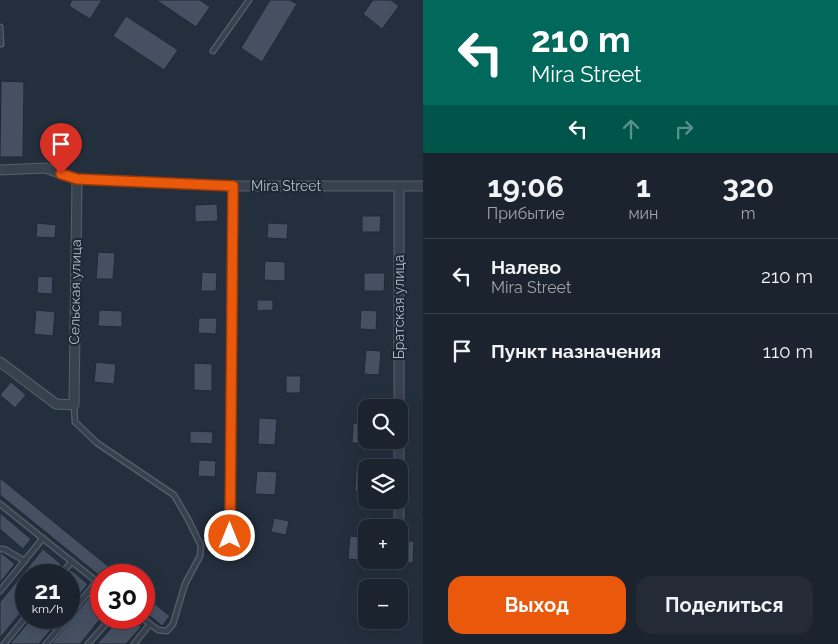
<!DOCTYPE html>
<html lang="ru">
<head>
<meta charset="utf-8">
<style>
  body { margin:0; font-family:Raleway,sans-serif; background:#242b36; color:#f1f3f6; height:100vh; display:flex; flex-direction:column; font-size:19px; white-space:nowrap }
  * { box-sizing:border-box; margin:0 }
  p { font-size:16px; color:#a0a4aa }
  .icon { flex:none; width:28px; height:28px; fill:none; stroke:currentColor; stroke-width:2; stroke-linecap:round; stroke-linejoin:round }
  .map { position:relative; flex:1; overflow:hidden }
  .sheet { display:flex; flex-direction:column; background:#1b232e; width:415px }
  .sheet>* { flex:none }
  .guide { background:#00695c; color:#fff; overflow:hidden }
  .fabs { position:absolute; left:358px; top:399px; display:grid; gap:10px }
  .fabs a { display:grid; place-items:center; width:50px; height:50px; border-radius:10px; background:#1b232e; box-shadow:0 5px 20px #0002,0 0 0 1px #39404a; font-size:25px }
  .speed { position:absolute; left:15px; top:564px; display:flex; gap:10px; font-size:25px; font-weight:700; text-align:center }
  .speed>* { display:grid; place-content:center; width:65px; height:65px; border-radius:50%; background:#1b232e; box-shadow:0 5px 20px #0002,0 0 0 1px #39404a; line-height:1 }
  .speed small { font-size:12px; font-weight:400 }
  .speed .limit { border:8px solid #d22; background:#fff; color:#111 }
  .pin { position:absolute; display:grid; place-items:center; width:42px; height:42px; color:#fff; margin:-51px -21px; border-radius:50% 50% 50% 0; rotate:-45deg; box-shadow:0 0 5px #0007 }
  .pin .icon { rotate:45deg }
  .me { position:absolute; width:55px; margin:-28px; rotate:0deg; stroke-linejoin:round; filter:drop-shadow(0 0 4px #0008) }
  .turn { display:flex; align-items:center; gap:18px; height:105px; padding:0 25px; font-size:22px }
  .turn .icon { width:65px; height:65px; stroke-width:2.5 }
  .turn b { display:block; font-size:35px; line-height:42px }
  .lanes { display:flex; align-items:center; height:48px; padding:0 25px; background:#0003; justify-content:center; gap:25px; direction:ltr }
  .lanes .off { opacity:.35 }
  .eta { display:flex; justify-content:space-evenly; align-items:center; height:85px; text-align:center }
  .eta b { font-size:30px; font-weight:700; line-height:35px }
  .cta { display:flex; gap:10px; margin-top:auto; padding:10px 25px }
  .cta a { flex:1; height:58px; border-radius:15px; background:#ea580c; color:#fff; font-size:20px; font-weight:700; line-height:58px; text-align:center }
  .cta a+a { background:#242b36; color:#f1f3f6 }
  ul { padding:0; list-style:none }
  li { display:flex; align-items:center; gap:15px; height:75px; padding:0 25px; border-top:1px solid #39404a }
  li div { flex:1 }
  li b { display:block; font-size:19px }
  li em { font-style:normal }
  main { display:flex; flex:1; min-height:0 }
  .map>svg:first-child { display:block }
</style>
</head>
<body>
<main>
<div class="map">
<svg width="423" height="644" viewBox="0 0 423 644">
  <rect width="100%" height="100%" fill="#242f3e"/>
  <path fill="#455162" stroke="#1f2835" d="M72,0H102L90,19L69,6Z
    M156,0H200L210,7L196,27Z
    M270,0H290L297,4L262,62L241,48Z
    M373,0H391L399,6L382,29L363,14Z
    M126,16L178,50L164,70L113,36Z
    M1,81L24,82L23,157H0Z
    M217,204L218,221L195,222V205Z
    M362,216H381L380,232H362Z
    M37,223L56,225L55,238L36,237Z
    M268,223L288,224L287,239L267,238Z
    M98,252L115,253L113,279H96Z
    M265,261L285,262V281L264,280Z
    M202,272L217,273L216,291H201Z
    M364,273H385L384,291H364Z
    M38,276L53,277L52,294L37,293Z
    M257,300H273V310L257,311Z
    M36,310L55,312L53,336L34,334Z
    M99,310L122,311V327L98,326Z
    M361,310L377,311L376,330L360,329Z
    M199,318H217L216,334L198,333Z
    M366,350L381,351L379,375L364,374Z
    M96,362L116,364L114,384L94,382Z
    M194,363L212,364V391L194,390Z
    M286,376H301L300,393H286Z
    M11,382L26,395L15,408L0,395Z
    M259,418L277,419L275,445L258,444Z
    M353,423H366V440H374V443H352Z
    M190,431L213,432L212,444L190,443Z
    M199,460L216,461L215,477L198,476Z
    M356,470H366V492L355,491Z
    M257,471L277,472L275,495L255,494Z
    M0,478L119,575H101V577L0,495Z
    M0,513L31,539L23,549L1,530L0,531Z
    M274,518L289,521L286,535L271,532Z
    M350,536L361,537L359,560L348,559Z
    M399,541H414L413,563L392,562V560H399Z
    M43,549L61,564L52,575H26V606L0,638V602Z
    M0,552L15,564L0,583Z
    M71,570L88,584L69,608V575H67Z
    M96,589L101,593V618L80,644H51Z
    M144,595L170,616L162,626L144,611Z
    M32,618H61L39,644H10Z
    M120,618H131L141,627L126,644H97Z"/>
  <g fill="none" stroke-linecap="round" stroke-linejoin="round">
    <g stroke="#565f6c" stroke-width="7">
      <path id="service" d="M0,27L1,44
        M213,51L249,0
        M74,405L75,422L97,443L174,495L189,521L201,546L200,556L185,584L173,624L167,631L158,630L142,618
        M0,504L101,585
        M0,549H4L25,561
        M61,575L72,561
        M0,591L43,538
        M69,616L97,581
        M4,644L26,617
        M46,644L68,618
        M88,644L111,618
        M134,644L150,624"/>
    </g>
    <g stroke="#565f6c" stroke-width="11">
      <path id="minor" d="M0,170L45,168L77,179L233,186H423
        M0,362L56,404L74,405L77,179
        M399,427V187
        M399,468V440
        M399,517V500
        M230,536L233,186"/>
    </g>
    <use href="#service" stroke="#38414e" stroke-width="4.5"/>
    <use href="#minor" stroke="#38414e" stroke-width="9"/>
  </g>
  <g fill="none" stroke-linecap="round" stroke-linejoin="round">
    <g stroke="#983908" stroke-width="12">
      <path id="route" d="M61,174L77,179L233,186L230,536"/>
    </g>
    <use href="#route" stroke="#ea580c" stroke-width="9"/>
  </g>
  <g text-anchor="middle" dominant-baseline="central" stroke-width="4" stroke-linejoin="round" paint-order="stroke">
    <g font-size="14" fill="#b4bcc9" stroke="#1d2633">
      <text x="286" y="186">Mira Street</text>
      <text transform="translate(75 292) rotate(-89)">Сельская улица</text>
      <text transform="translate(399 307) rotate(-90)">Братская улица</text>
    </g>
  </g>
</svg>
<div class="fabs">
<a><svg class="icon" aria-label="search" viewBox="0 0 24 24"><circle cx="10" cy="10" r="6"/><path d="M15 15l6 6"/></svg></a>
<a><svg class="icon" aria-label="layers" viewBox="0 0 24 24"><path d="M12 4l9 5-9 5-9-5zM3 14l9 5 9-5"/></svg></a>
<a>+</a>
<a>−</a>
</div>
<div class="speed"><div>21<small>km/h</small></div><div class="limit">30</div></div>
<div class="pin" style="left:61px;top:174px;background:#d93025"><svg class="icon" aria-label="arrive" viewBox="0 0 24 24"><path d="M6 21V4h12l-3 4 3 4H6"/></svg></div>
<svg class="me" style="left:230px;top:536px" viewBox="-20 -20 40 40"><circle r="17" fill="#ea580c" stroke="#fff" stroke-width="3"/><path d="M0-11L8 9 0 5-8 9z" fill="#fff"/></svg>
</div>
<section class="sheet">
<div class="guide">
<div class="turn"><svg class="icon" aria-label="left" viewBox="0 0 24 24"><path d="M17 20v-9H6M10 6l-5 5 5 5"/></svg><div><b>210 m</b>Mira Street</div></div>
<div class="lanes"><svg class="icon" aria-label="left" viewBox="0 0 24 24"><path d="M17 20v-9H6M10 6l-5 5 5 5"/></svg><svg class="icon off" aria-label="ahead" viewBox="0 0 24 24"><path d="M12 20V5M6 11l6-6 6 6"/></svg><svg class="icon off" aria-label="right" viewBox="0 0 24 24"><path d="M7 20v-9h11M14 6l5 5-5 5"/></svg></div>
</div>
<div class="eta">
<div><b>19:06</b><p>Прибытие</p></div>
<div><b>1</b><p>мин</p></div>
<div><b>320</b><p>m</p></div>
</div>
<ul>
<li><svg class="icon" aria-label="left" viewBox="0 0 24 24"><path d="M17 20v-9H6M10 6l-5 5 5 5"/></svg><div><b>Налево</b><p>Mira Street</p></div><em>210 m</em></li>
<li><svg class="icon" aria-label="arrive" viewBox="0 0 24 24"><path d="M6 21V4h12l-3 4 3 4H6"/></svg><div><b>Пункт назначения</b></div><em>110 m</em></li>
</ul>
<div class="cta"><a>Выход</a><a>Поделиться</a></div>
</section>
</main>
</body>
</html>
